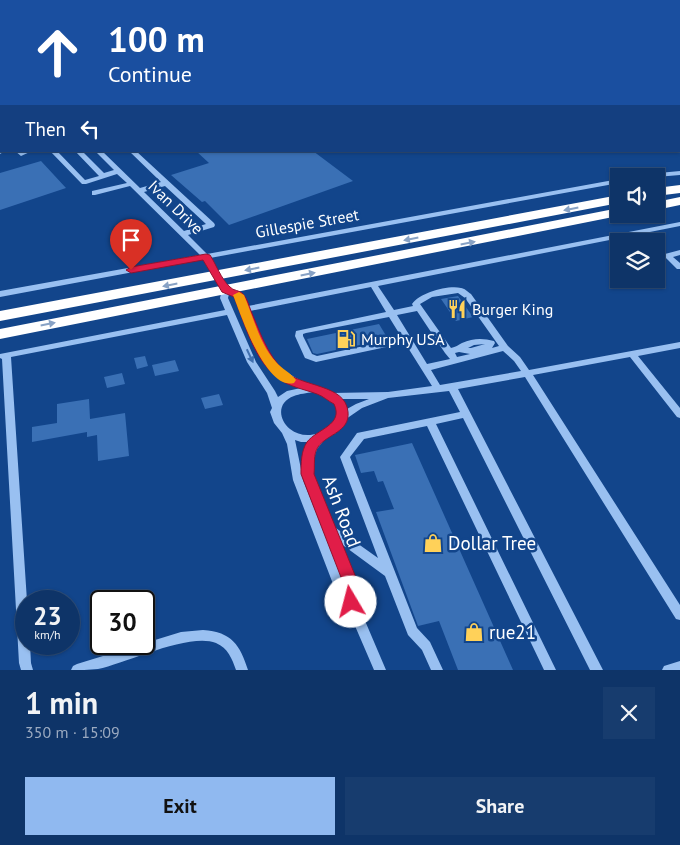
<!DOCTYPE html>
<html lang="en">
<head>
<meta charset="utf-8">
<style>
  body { margin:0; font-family:"PT Sans",sans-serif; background:#173c6e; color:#f1f3f6; height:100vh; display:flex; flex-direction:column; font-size:19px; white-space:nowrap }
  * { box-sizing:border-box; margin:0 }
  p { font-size:16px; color:#9baac0 }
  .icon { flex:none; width:28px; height:28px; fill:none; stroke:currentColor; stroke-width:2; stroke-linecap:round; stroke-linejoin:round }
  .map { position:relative; height:670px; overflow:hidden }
  .details { display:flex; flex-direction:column; background:#0e3468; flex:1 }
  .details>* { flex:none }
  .hud { position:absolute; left:0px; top:0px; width:680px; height:152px; box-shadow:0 1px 4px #0004,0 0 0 1px #2e4f7c; background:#1a4fa0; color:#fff; overflow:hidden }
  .tools { position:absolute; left:610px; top:168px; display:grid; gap:10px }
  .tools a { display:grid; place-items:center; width:55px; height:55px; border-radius:0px; background:#0e3468; box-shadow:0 1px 4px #0004,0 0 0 1px #2e4f7c; font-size:25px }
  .speed { position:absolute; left:15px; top:590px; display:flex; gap:10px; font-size:25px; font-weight:700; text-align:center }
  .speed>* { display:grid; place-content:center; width:65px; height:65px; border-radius:50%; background:#0e3468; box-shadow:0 1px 4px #0004,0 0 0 1px #2e4f7c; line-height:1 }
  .speed small { font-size:12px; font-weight:400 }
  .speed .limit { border:2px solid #111; border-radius:8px; background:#fff; color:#111 }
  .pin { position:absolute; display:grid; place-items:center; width:42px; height:42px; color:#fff; margin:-51px -21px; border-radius:50% 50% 50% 0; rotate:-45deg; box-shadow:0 0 5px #0007 }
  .pin .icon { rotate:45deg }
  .me { position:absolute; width:55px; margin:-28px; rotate:352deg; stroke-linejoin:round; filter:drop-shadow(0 0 4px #0008) }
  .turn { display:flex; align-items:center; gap:18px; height:105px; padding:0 25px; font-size:22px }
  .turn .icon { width:65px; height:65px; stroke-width:2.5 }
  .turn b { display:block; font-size:35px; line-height:42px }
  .then { display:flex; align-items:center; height:48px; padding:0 25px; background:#0003; gap:10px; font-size:19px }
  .round { display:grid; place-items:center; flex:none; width:52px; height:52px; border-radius:0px; background:#173c6e }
  .head { display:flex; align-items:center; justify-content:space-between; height:85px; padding:0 25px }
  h1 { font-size:30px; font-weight:800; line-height:38px }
  .cta { display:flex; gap:10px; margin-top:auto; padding:10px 25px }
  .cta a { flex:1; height:58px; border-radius:0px; background:#90b9f0; color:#111; font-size:20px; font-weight:800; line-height:58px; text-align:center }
  .cta a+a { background:#173c6e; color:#f1f3f6 }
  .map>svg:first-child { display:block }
</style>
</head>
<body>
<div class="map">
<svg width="680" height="670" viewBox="0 0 680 670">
  <rect width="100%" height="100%" fill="#12458b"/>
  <path fill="#3a70b5" d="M196,151H313L353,181L229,225L205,201L202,202L171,175L209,163Z
    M41,161L66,188L0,210V173Z
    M458,296L473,317L456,321L441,299Z
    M379,324L388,339L317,354L313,353L307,339Z
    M145,356L148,366L137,369L134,358Z
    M175,360L179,371L155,376L152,365Z
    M122,373L125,384L107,388L104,377Z
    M219,394L223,405L205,409L201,398Z
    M89,399L90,419L125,413L129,456L98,461L97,435L87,437V432L32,442V427L57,423V404Z
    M412,443L513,670H458L439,621L418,626L376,512L394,509L383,481L378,482L374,471L361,473L355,455Z"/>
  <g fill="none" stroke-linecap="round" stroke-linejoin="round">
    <path fill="#99c0f1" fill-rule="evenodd" d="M654,0H658V1H654Z
      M0,53L1,54V59L0,58Z
      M1,149V151H5L0,154V150Z
      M15,151H32L21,156Z
      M50,151H57L85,180L99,176L75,151H82L104,173L114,170L95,151H102L140,188L161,182L129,151H136L214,223L215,225L214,227L188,235L207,254L619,179V183L210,258L229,288L242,293L248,306L680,222V226L378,286L394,310L413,306L412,304C420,293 447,285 461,288C464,288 468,292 471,294L508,346L520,357L529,370L680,342V348L638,356L680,408V418L677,417L630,357L533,375L680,605V620L676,619L525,377L458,389L603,670H590L463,418L436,424L556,670H544L427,426L364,439L350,457L417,628L430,642L443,670H431L422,650L408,635L385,576L340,543L357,585V602L386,670H374L346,605L335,589L293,480L287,444L282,433L274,423L270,412L272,408L267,393L247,362L227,315L11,357L27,601L26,644H30L31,663L33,670H21L19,663L2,359L0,358V354L225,310L220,298L222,290L203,259L0,297V291L200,255L130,186L95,195H92V191L127,183L117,174L86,184H82ZM165,186L206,224L184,231L144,192ZM371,287L386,312L296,331L295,336L304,356L305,358L316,362L405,343L432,386L388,392L332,393L313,386L296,378L283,370L273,360L261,339L250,311ZM458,293L465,298L499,346L492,348L495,343L494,341C483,338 473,338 462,343C458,345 456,347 451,348L420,304L432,297ZM229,294L236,297C253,337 257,369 301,388L287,391L278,397L275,391L256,362L228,298ZM417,311L445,353L450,359L427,364L397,315ZM389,317L402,338L317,356L312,354L303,336V334L306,333ZM485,344L471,348H468L474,345ZM503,351L514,361L521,371L440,385L431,370ZM459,352L470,354L457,357L455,353ZM449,391L460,412L357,433L340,457L378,558L333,526L312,474L314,458L317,449L325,439L336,433L343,425L346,419L362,408L388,398ZM313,392C368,407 317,451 290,429C278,419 277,402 294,396C299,394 307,393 313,392ZM341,399H369L356,404L347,409ZM295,440L301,442H311L304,458L302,474ZM302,474L342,577L303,480Z
      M680,171V175L656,177L645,176L648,174Z
      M680,250V255L673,257L680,263V269H677L664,256L665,254Z
      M203,630C232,632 240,645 248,670H236C232,659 228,648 216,643C190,632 126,663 98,669C89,670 79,670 71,670L73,666L77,664L181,632Z
      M680,661V670H662L664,666Z"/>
    <path fill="#fff" fill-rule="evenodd" d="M680,185V193L656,196V188Z
      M619,195V203L0,321V311Z
      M680,197V205L656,210V202Z
      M619,208V214L623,215L0,339V329Z"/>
  </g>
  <defs><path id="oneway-solid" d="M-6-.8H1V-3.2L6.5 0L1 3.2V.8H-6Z" transform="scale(1.25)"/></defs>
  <g fill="#88a2c5">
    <use href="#oneway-solid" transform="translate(571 209) rotate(169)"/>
    <use href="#oneway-solid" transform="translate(411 239) rotate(169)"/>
    <use href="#oneway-solid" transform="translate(468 243) rotate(-11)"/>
    <use href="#oneway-solid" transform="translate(252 269) rotate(169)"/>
    <use href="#oneway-solid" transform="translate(308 274) rotate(-11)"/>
    <use href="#oneway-solid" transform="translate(170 285) rotate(169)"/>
    <use href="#oneway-solid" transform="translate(48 324) rotate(-11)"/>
  </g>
  <use fill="#4170af" href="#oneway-solid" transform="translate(250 356) rotate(65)"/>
  <path fill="#e11d48" stroke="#92132f" d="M206,254L210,255C216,264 221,279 230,287C233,291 240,290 243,294C247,298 249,306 251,311C260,332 267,354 284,371C301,387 346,384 348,412C350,432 327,434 318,447C313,454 315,465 314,474L359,585V602L357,606L351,608L346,606L344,602V585L301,474C301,463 301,451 307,442C317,429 344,425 334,404C328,401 323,396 317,394C304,389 289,387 278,378C254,360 245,324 234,297L222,292L203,260L131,273L126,270L131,267Z"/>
  <path fill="#f59e0b" d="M239,292L244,295C253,316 260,345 276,362C282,369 291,373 296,380L294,383C266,391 241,315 233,295Z"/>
  <defs>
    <g id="restaurant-bare" transform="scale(1.5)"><path d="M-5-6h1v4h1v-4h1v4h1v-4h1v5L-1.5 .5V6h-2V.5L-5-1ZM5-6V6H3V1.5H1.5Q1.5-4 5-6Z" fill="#ffd159" stroke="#12458b" stroke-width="2.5" paint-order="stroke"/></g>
    <g id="fuel-bare" transform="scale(1.5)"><path d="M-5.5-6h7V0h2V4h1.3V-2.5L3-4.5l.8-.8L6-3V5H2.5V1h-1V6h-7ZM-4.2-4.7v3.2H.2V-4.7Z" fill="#ffd159" stroke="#12458b" stroke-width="2.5" paint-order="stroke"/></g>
    <g id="shop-bare" transform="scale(1.5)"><path d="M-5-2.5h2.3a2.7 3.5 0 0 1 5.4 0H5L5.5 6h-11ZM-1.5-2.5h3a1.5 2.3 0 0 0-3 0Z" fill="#ffd159" stroke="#12458b" stroke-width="2.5" paint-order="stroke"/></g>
  </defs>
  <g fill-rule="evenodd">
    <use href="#restaurant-bare" x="457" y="309"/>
    <use href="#fuel-bare" x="346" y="339"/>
    <use href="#shop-bare" x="433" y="543"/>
    <use href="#shop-bare" x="474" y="632"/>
  </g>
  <g text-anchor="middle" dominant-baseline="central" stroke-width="5" stroke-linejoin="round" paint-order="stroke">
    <g font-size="16" fill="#fff" stroke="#12458b">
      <text transform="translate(176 207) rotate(44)">Ivan Drive</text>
      <text transform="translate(307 223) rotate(-10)">Gillespie Street</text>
    </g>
    <g font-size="16" fill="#fff" stroke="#12458b" text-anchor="start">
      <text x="472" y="309">Burger King</text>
      <text x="361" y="339">Murphy USA</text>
    </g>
    <g font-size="19" fill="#fff" stroke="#12458b">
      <text transform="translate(342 511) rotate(69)">Ash Road</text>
    </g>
    <g font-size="19" fill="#fff" stroke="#12458b" text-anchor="start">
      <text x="448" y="543">Dollar Tree</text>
      <text x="489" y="632">rue21</text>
    </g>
  </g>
</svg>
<div class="tools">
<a><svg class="icon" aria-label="sound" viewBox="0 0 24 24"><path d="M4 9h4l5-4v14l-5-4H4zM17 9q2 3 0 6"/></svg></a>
<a><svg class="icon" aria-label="layers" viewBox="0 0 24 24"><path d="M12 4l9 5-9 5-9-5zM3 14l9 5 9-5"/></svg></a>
</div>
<div class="speed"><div>23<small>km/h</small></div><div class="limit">30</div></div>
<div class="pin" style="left:131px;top:270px;background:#d93025"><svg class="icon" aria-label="arrive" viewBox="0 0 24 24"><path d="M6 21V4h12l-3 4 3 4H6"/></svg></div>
<svg class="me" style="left:351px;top:602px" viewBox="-20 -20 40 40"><circle r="19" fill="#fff"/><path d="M0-13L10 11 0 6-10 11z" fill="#e11d48"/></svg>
<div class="hud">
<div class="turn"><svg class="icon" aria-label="ahead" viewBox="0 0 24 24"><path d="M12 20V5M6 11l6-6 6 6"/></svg><div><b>100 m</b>Continue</div></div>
<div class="then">Then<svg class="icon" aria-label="left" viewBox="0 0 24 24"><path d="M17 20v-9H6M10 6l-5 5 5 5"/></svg></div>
</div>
</div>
<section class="details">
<div class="head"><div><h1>1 min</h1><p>350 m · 15:09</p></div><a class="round"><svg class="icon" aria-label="close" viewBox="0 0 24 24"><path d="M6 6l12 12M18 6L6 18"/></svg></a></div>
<div class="cta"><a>Exit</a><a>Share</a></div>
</section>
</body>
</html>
